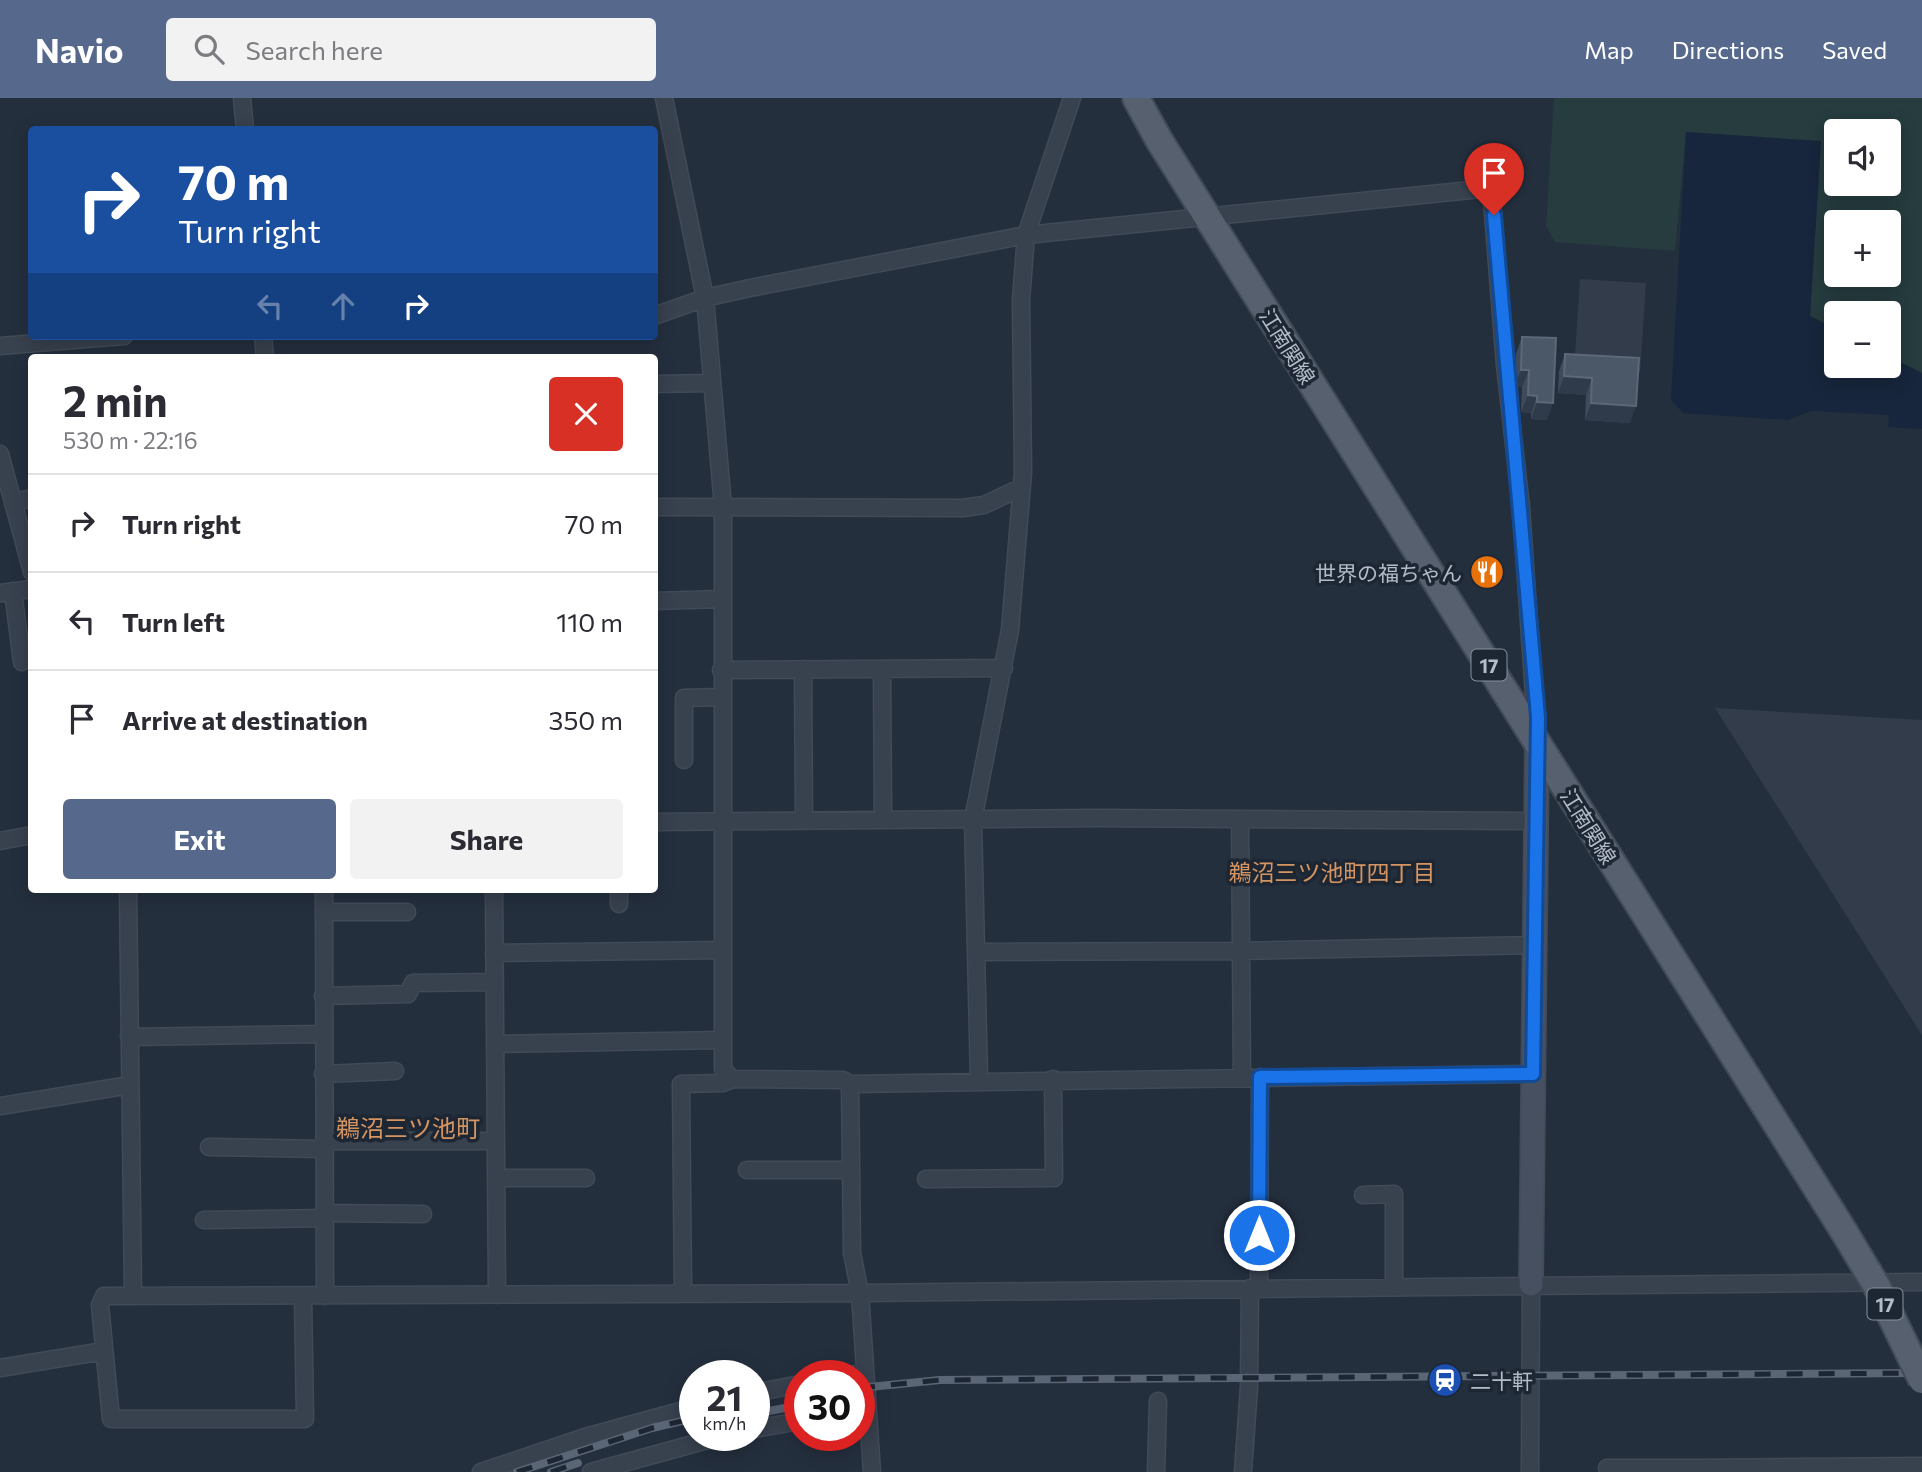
<!DOCTYPE html>
<html lang="en">
<head>
<meta charset="utf-8">
<style>
  body { margin:0; font-family:Commissioner,"Noto Sans JP",sans-serif; background:#f2f2f3; color:#2b2b33; height:100vh; display:flex; flex-direction:column; font-size:26px; white-space:nowrap }
  * { box-sizing:border-box; margin:0 }
  p { font-size:23px; color:#7c7c81 }
  .icon { flex:none; width:38px; height:38px; fill:none; stroke:currentColor; stroke-width:2; stroke-linecap:round; stroke-linejoin:round }
  .map { position:relative; flex:1; overflow:hidden }
  .drawer { position:absolute; left:28px; top:256px; width:630px; height:539px; display:flex; flex-direction:column; background:#fff; border-radius:7px; box-shadow:0 4px 18px #0003 }
  .drawer>* { flex:none }
  .guide { position:absolute; left:28px; top:28px; width:630px; height:214px; border-radius:7px; box-shadow:0 4px 18px #0003; background:#1a4fa0; color:#fff; overflow:hidden }
  .buttons { position:absolute; left:1824px; top:21px; display:grid; gap:14px }
  .buttons a { display:grid; place-items:center; width:77px; height:77px; border-radius:7px; background:#fff; box-shadow:0 4px 18px #0003; font-size:35px }
  .speed { position:absolute; left:679px; top:1262px; display:flex; gap:14px; font-size:35px; font-weight:700; text-align:center }
  .speed>* { display:grid; place-content:center; width:91px; height:91px; border-radius:50%; background:#fff; box-shadow:0 4px 18px #0003; line-height:1 }
  .speed small { font-size:18px; font-weight:400 }
  .speed .limit { border:10px solid #d22; background:#fff; color:#111 }
  .pin { position:absolute; display:grid; place-items:center; width:60px; height:60px; color:#fff; margin:-72px -30px; border-radius:50% 50% 50% 0; rotate:-45deg; box-shadow:0 0 7px #0007 }
  .pin .icon { rotate:45deg }
  .me { position:absolute; width:77px; margin:-38px; rotate:0deg; stroke-linejoin:round; filter:drop-shadow(0 0 5px #0008) }
  .turn { display:flex; align-items:center; gap:24px; height:147px; padding:0 35px; font-size:32px }
  .turn .icon { width:91px; height:91px; stroke-width:2.5 }
  .turn b { display:block; font-size:49px; line-height:60px }
  .lanes { display:flex; align-items:center; height:66px; padding:0 35px; background:#0003; justify-content:center; gap:35px; direction:ltr }
  .lanes .off { opacity:.35 }
  .round { display:grid; place-items:center; flex:none; width:74px; height:74px; border-radius:7px; background:#f2f2f3 }
  .summary { display:flex; align-items:center; justify-content:space-between; height:119px; padding:0 35px }
  h1 { font-size:42px; font-weight:700; line-height:52px }
  .primary-button { display:flex; gap:14px; margin-top:auto; padding:14px 35px }
  .primary-button a { flex:1; height:80px; border-radius:7px; background:#56698c; color:#fff; font-size:28px; font-weight:700; line-height:80px; text-align:center }
  .primary-button a+a { background:#f2f2f3; color:#2b2b33 }
  ul { padding:0; list-style:none }
  li { display:flex; align-items:center; gap:21px; height:98px; padding:0 35px; border-top:2px solid #e1e1e2 }
  li div { flex:1 }
  li b { display:block; font-size:26px }
  li em { font-style:normal }
  header { display:flex; align-items:center; gap:42px; box-sizing:border-box; height:98px; padding:0 35px; background:#56698c; color:#fff }
  header strong { font-size:33px }
  nav { display:flex; gap:38px; margin-inline-start:auto; font-size:24px }
  .search { width:490px; height:63px; background:#f2f2f3; display:flex; align-items:center; gap:18px; box-sizing:border-box; padding:0 24px; border-radius:7px; color:#7c7c81; font-size:26px }
  .map>svg:first-child { display:block }
</style>
</head>
<body>
<header>
<strong>Navio</strong>
<div class="search"><svg class="icon" aria-label="search" viewBox="0 0 24 24"><circle cx="10" cy="10" r="6"/><path d="M15 15l6 6"/></svg>Search here</div>
<nav><a>Map</a><a>Directions</a><a>Saved</a></nav>
</header>
<div class="map">
<svg width="1922" height="1374" viewBox="0 0 1922 1374">
  <rect width="100%" height="100%" fill="#242f3e"/>
  <path fill="#323c4b" d="M1580,181L1646,185L1640,274L1574,270Z
    M1715,610L1922,622V937Z"/>
  <path fill="#263c3f" fill-rule="evenodd" d="M1554,0H1922V275L1888,258V215H1836V231L1810,218L1821,44L1686,34L1675,153L1555,144L1546,128ZM1836,33H1888V86H1836ZM1836,124H1888V177H1836Z"/>
  <path fill="#17263c" d="M1686,34L1821,43L1810,218L1836,231V268H1888V258L1922,275V331L1888,329L1889,317L1812,313L1788,322L1683,315L1671,302Z"/>
  <g fill="none" stroke-linecap="round" stroke-linejoin="round">
    <g stroke="#414a57" stroke-width="19">
      <path id="street" d="M242,0L245,32
        M664,0L705,200L723,409V971L732,981L843,982L850,986L1533,976
        M654,218L705,200L750,190L1026,137L1491,90L1505,267L1521,409L1537,641
        M263,238L265,259
        M0,248L124,238
        M654,286L711,285
        M0,356L32,474
        M13,405L32,400
        M654,409L963,410L984,407L1020,390
        M13,493L22,564
        M0,495L32,491
        M654,503L722,501
        M803,571L804,723
        M882,571L883,722
        M721,572L1004,570
        M684,662V600L721,599
        M1240,722L1242,979
        M654,724L1097,720L1536,723
        M0,743L32,737
        M128,791L133,1198
        M324,791L325,1198
        M494,791L497,1197
        M619,791V806
        M324,814H407
        M976,854L1234,853L1534,847
        M494,855L723,852
        M323,898L408,896L413,885L495,884
        M129,939L323,936
        M495,946L723,942
        M323,976L395,973
        M979,982L973,722L1010,532L1023,374L1021,202L1026,137L1072,0
        M850,986L852,1155L860,1195L872,1374
        M0,1008L130,987
        M324,1043H496
        M209,1049L324,1051
        M747,1072H851
        M496,1080H586
        M926,1081L1054,1080L1053,981
        M1363,1097L1394,1096V1188
        M325,1115L423,1116
        M204,1122L325,1120
        M1259,1190L1260,979
        M683,1196L681,986L723,985L732,981
        M303,1198L305,1321H111L100,1207L104,1198L860,1195L1922,1184
        M0,1270L104,1253
        M845,1278L863,1274
        M754,1295L800,1286
        M754,1331L800,1323
        M1607,1370H1695
        M481,1374L585,1339L695,1309
        M591,1374L726,1337
        M1156,1374L1158,1303
        M1243,1374L1249,1289L1250,1190
        M1530,1374L1531,1186
        M1695,1374V1370L1922,1368"/>
    </g>
    <g stroke="#414a57" stroke-width="26">
      <path id="secondary" d="M1531,1186L1537,643"/>
    </g>
    <g stroke="#414a57" stroke-width="30">
      <path id="primary" d="M1136,0L1159,42L1843,1132"/>
    </g>
    <use href="#street" stroke="#38414e" stroke-width="16"/>
    <use href="#secondary" stroke="#465061" stroke-width="23"/>
    <use href="#primary" stroke="#56606e" stroke-width="26"/>
    <g stroke="#5a6575" stroke-width="8">
      <path id="rail" d="M859,1290L940,1282L1922,1275
        M754,1316L800,1307
        M517,1374L652,1330L695,1320
        M551,1374L578,1365"/>
    </g>
    <use href="#rail" stroke="#1d2633" stroke-width="5" stroke-dasharray="16" stroke-linecap="butt"/>
    <g stroke="#414a57" stroke-width="30" stroke-linecap="butt">
      <path id="primary-bridge" d="M1843,1132L1876,1187L1922,1282"/>
    </g>
    <use href="#primary-bridge" stroke="#56606e" stroke-width="26"/>
  </g>
  <path fill="#3f4b5c" d="M1522,239L1547,322L1531,321V315L1521,314L1522,289H1514L1516,256Z
    M1565,256L1639,260L1630,325L1585,322L1586,297L1558,295L1559,273Z"/>
  <path fill="#2f3b4b" d="M1521,272H1529L1522,289H1514Z
    M1564,278L1592,280L1586,297L1558,295Z
    M1528,297L1537,298L1531,315L1521,314Z
    M1537,304L1553,305L1547,322L1531,321Z
    M1591,305L1636,308L1630,325L1585,322Z"/>
  <path fill="#4b5868" stroke="#5c6777" stroke-width="2" d="M1522,239L1556,240L1553,305L1537,304V298L1528,297L1529,272H1521Z
    M1565,256L1639,260L1636,308L1591,305L1592,280L1564,278Z"/>
  <g fill="none" stroke-linecap="round" stroke-linejoin="round">
    <g stroke="#114b97" stroke-width="18">
      <path id="route" d="M1259,1137L1260,979L1533,976L1538,619L1494,117"/>
    </g>
    <use href="#route" stroke="#1a73e8" stroke-width="12"/>
  </g>
  <defs>
    <g id="restaurant-disc" transform="scale(1.75)"><circle r="9.5" fill="#e8710a" stroke="#1d2633"/><path d="M-5-6h1v4h1v-4h1v4h1v-4h1v5L-1.5 .5V6h-2V.5L-5-1ZM5-6V6H3V1.5H1.5Q1.5-4 5-6Z" fill="#fff"/></g>
    <g id="station-disc" transform="scale(1.75)"><circle r="9.5" fill="#1a4fb4" stroke="#1d2633"/><path d="M-3-6H3Q5-6 5-4V2Q5 4 3 4L4.5 6H3L1.5 4h-3L-3 6H-4.5L-3 4Q-5 4-5 2V-4Q-5-6-3-6ZM-3.5-4v3h7v-3ZM-3.5 1v1.5H-2V1ZM2 1v1.5H3.5V1Z" fill="#fff"/></g>
  </defs>
  <g fill-rule="evenodd">
    <use href="#restaurant-disc" x="1487" y="474"/>
    <use href="#station-disc" x="1445" y="1282"/>
  </g>
  <g text-anchor="middle" dominant-baseline="central" stroke-width="7" stroke-linejoin="round" paint-order="stroke">
    <g fill="#1d2633" stroke="#878f9c" stroke-width="2">
      <rect x="1471.5" y="551.5" width="35" height="31" rx="5"/>
      <rect x="1867.5" y="1190.5" width="35" height="31" rx="5"/>
    </g>
    <g font-size="19" font-weight="bold" fill="#b4bcc9">
      <text x="1489" y="567">17</text>
      <text x="1885" y="1206">17</text>
    </g>
    <g font-size="21" fill="#b4bcc9" stroke="#1d2633">
      <text transform="translate(1288 248) rotate(58)">江南関線</text>
      <text transform="translate(1589 728) rotate(58)">江南関線</text>
    </g>
    <g font-size="21" fill="#b4bcc9" stroke="#1d2633" text-anchor="end">
      <text x="1462" y="474">世界の福ちゃん</text>
      <text x="1470" y="1282" text-anchor="start">二十軒</text>
    </g>
    <g font-size="23" fill="#d59563" stroke="#1d2633">
      <text x="1332" y="774">鵜沼三ツ池町四丁目</text>
    </g>
    <g font-size="24" fill="#d59563" stroke="#1d2633">
      <text x="408" y="1029">鵜沼三ツ池町</text>
    </g>
  </g>
</svg>
<div class="buttons">
<a><svg class="icon" aria-label="sound" viewBox="0 0 24 24"><path d="M4 9h4l5-4v14l-5-4H4zM17 9q2 3 0 6"/></svg></a>
<a>+</a>
<a>−</a>
</div>
<div class="speed"><div>21<small>km/h</small></div><div class="limit">30</div></div>
<div class="pin" style="left:1494px;top:117px;background:#d93025"><svg class="icon" aria-label="arrive" viewBox="0 0 24 24"><path d="M6 21V4h12l-3 4 3 4H6"/></svg></div>
<svg class="me" style="left:1259px;top:1137px" viewBox="-20 -20 40 40"><circle r="17" fill="#1a73e8" stroke="#fff" stroke-width="3"/><path d="M0-11L8 9 0 5-8 9z" fill="#fff"/></svg>
<div class="guide">
<div class="turn"><svg class="icon" aria-label="right" viewBox="0 0 24 24"><path d="M7 20v-9h11M14 6l5 5-5 5"/></svg><div><b>70 m</b>Turn right</div></div>
<div class="lanes"><svg class="icon off" aria-label="left" viewBox="0 0 24 24"><path d="M17 20v-9H6M10 6l-5 5 5 5"/></svg><svg class="icon off" aria-label="ahead" viewBox="0 0 24 24"><path d="M12 20V5M6 11l6-6 6 6"/></svg><svg class="icon" aria-label="right" viewBox="0 0 24 24"><path d="M7 20v-9h11M14 6l5 5-5 5"/></svg></div>
</div>
<section class="drawer">
<div class="summary"><div><h1>2 min</h1><p>530 m · 22:16</p></div><a class="round" style="background:#d93025;color:#fff"><svg class="icon" aria-label="close" viewBox="0 0 24 24"><path d="M6 6l12 12M18 6L6 18"/></svg></a></div>
<ul>
<li><svg class="icon" aria-label="right" viewBox="0 0 24 24"><path d="M7 20v-9h11M14 6l5 5-5 5"/></svg><div><b>Turn right</b></div><em>70 m</em></li>
<li><svg class="icon" aria-label="left" viewBox="0 0 24 24"><path d="M17 20v-9H6M10 6l-5 5 5 5"/></svg><div><b>Turn left</b></div><em>110 m</em></li>
<li><svg class="icon" aria-label="arrive" viewBox="0 0 24 24"><path d="M6 21V4h12l-3 4 3 4H6"/></svg><div><b>Arrive at destination</b></div><em>350 m</em></li>
</ul>
<div class="primary-button"><a>Exit</a><a>Share</a></div>
</section>
</div>
</body>
</html>
